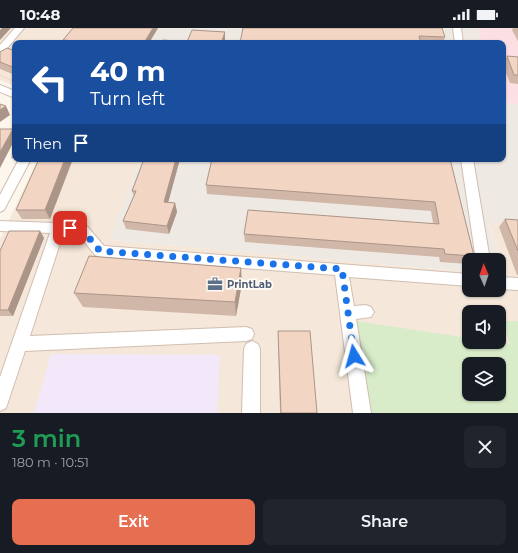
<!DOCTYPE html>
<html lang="en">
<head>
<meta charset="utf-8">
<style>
  body { margin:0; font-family:Montserrat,sans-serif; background:#20242c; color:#f1f3f6; height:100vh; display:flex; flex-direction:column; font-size:15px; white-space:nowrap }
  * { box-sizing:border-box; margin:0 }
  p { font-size:13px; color:#9ea1a6 }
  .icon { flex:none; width:22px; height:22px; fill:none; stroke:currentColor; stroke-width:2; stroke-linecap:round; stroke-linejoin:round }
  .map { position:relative; height:385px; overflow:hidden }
  .drawer { display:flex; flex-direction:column; background:#171b24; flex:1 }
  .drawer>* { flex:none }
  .banner { position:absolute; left:12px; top:12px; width:494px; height:122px; border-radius:8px; box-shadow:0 1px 3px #0004; background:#1a4fa0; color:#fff; overflow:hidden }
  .needle { width:26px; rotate:358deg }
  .tools { position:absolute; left:462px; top:225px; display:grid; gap:8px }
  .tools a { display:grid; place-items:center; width:44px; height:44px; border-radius:8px; background:#171b24; box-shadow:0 1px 3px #0004; font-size:20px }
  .pin { position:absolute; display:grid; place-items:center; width:34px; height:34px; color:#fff; margin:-17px; border-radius:8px; box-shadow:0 2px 6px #0006 }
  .me { position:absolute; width:44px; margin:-22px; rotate:352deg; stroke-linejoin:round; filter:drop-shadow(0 0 3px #0008) }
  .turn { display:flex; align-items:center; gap:14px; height:84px; padding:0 12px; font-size:18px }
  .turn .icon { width:52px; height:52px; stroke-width:2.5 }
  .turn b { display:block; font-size:28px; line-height:34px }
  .then { display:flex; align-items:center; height:38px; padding:0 12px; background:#0003; gap:8px; font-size:15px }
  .round { display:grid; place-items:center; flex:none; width:42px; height:42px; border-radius:8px; background:#20242c }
  .overview { display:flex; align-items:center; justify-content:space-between; height:68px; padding:0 12px }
  h1 { font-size:24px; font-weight:600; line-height:30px; color:#1e9e55 }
  .primary-button { display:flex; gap:8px; margin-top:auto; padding:8px 12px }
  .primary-button a { flex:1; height:46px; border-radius:8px; background:#e76f51; color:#fff; font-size:16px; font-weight:600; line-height:46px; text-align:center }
  .primary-button a+a { background:#20242c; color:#f1f3f6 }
  .status { display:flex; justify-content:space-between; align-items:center; height:28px; padding:0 20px; background:#171b24; direction:ltr }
  .status svg { height:11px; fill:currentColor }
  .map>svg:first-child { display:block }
</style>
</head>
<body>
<div class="status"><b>10:48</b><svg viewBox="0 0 49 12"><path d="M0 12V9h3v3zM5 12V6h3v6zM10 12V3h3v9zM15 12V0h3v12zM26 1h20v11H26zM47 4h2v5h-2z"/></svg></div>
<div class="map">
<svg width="518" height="385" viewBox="0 0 518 385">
  <rect width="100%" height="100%" fill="#fdf6ec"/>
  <path fill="#f5e8da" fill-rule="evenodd" d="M0,0H78L67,15H15V58L0,52Z
    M38,131H140L110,212L469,244V262H499V247H507L488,193L518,197V385H0V211ZM469,284H499V314H469ZM469,336H499V366H469Z"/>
  <path fill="#efe9e4" d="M78,0H478L482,15H67Z
    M503,75L518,76V197L488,194L507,248L499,247V232H469V244L110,212L140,131H503Z"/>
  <path fill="#f3e8fa" d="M51,326L220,327L217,385H34Z"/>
  <path fill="#fbdfe3" d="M478,0H518V76L503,75V15H482Z"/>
  <path fill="#d8ecc9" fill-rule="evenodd" d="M355,293L469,310V314H497L510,316L503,293H518V385H371ZM469,336H499V366H469Z"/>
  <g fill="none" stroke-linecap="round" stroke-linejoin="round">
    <g stroke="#d1beb0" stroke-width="2">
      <path id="minor" d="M15,0H24L3,25L0,26V17Z
        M453,0H461L463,15H455Z
        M0,57L15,63V70L0,64Z
        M19,131H31L4,182L0,184V167Z
        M461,131H473L490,232H476Z
        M66,185L71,186L72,190L69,195L86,197L104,218L469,246V258L349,249L354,278L366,277L371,279L374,284L371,289L356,291L371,385H353L335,247L100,229L95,227L78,206H63L30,308L246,299L252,301L254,306L252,311L246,313L25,323L6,380L0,383V349L50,205L0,203V193L55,195L61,186Z
        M499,249L518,250V262L499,261Z
        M252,313L258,316L260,321V385H242L244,321L246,316Z"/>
    </g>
    <path stroke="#d9b8a5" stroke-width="2" stroke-dasharray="0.5 2" stroke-linecap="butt" d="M0,47L15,54"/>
    <path stroke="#d9b8a5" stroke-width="2.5" stroke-dasharray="1 3" stroke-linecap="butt" d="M12,130L15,123"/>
    <use href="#minor" fill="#fff" fill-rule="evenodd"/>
  </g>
  <path fill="#d1b7a8" d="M73,0H158L149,15H64L63,12Z
    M243,0L445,9L443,15H240Z
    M513,0H518V13L512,2Z
    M15,23V47L0,41V24Z
    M507,28L518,29V56L510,55L503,37Z
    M39,131L50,191H22L16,182Z
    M144,131H180L168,175H175L177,184L169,206L126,201L123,193L134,168L132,163Z
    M450,131L474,228L471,232H469V235L468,236L440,234L439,229L245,214L244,206L433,195L431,183L207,166L206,157Z
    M505,191L518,192V247H517L499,199Z
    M40,203L44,210L13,288H0V223Z
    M242,255L236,288L83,279L74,265Z
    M278,303L317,385H280L278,310Z"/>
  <path fill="#aa9588" d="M2,0H11L0,12V2Z
    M153,0H158L149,15H144Z
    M225,4V15H221Z
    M6,78L10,87L0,94V82Z
    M13,101L15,105V111L0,140V124Z
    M65,131H73L50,191L45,182Z
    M176,131H180L166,182L164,174Z
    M175,175L177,184L169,206L167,198Z
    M40,203L44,210L13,288L8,282Z
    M241,240L242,255L236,288L235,274Z"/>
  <path fill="#f3d5c3" stroke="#aa9588" d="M73,0H153L144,15H96L63,12Z
    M243,0H442L445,9L419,8L421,15H240Z
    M192,2L225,4L221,15H161L163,12L187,14Z
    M7,20L15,23V40L0,34V24Z
    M507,28L518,29V47H514Z
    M0,76L6,78L0,82Z
    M0,101H13L0,124Z
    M39,131H65L45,182H16Z
    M144,131H176L164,174L175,175L167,198L123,193L136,163H132Z
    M212,131H450L474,228L445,226L444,221L244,206L248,182L439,196L435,174L206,157Z
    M505,191L518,192V223Z
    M9,203H40L8,282H0V223Z
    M89,228L241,240L235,274L74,265Z
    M278,303H310L317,385H281Z"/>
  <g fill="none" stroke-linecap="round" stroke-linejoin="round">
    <path stroke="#1a73e8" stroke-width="7" stroke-dasharray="0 12.6" d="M70,200L82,201L100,223L342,241L354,328"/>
  </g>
  <defs>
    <g id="office-bare" transform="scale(1.2)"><path d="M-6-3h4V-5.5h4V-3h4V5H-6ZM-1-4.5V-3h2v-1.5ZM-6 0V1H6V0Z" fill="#5c6f8a" stroke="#fffaf3" stroke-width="2.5" paint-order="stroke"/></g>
  </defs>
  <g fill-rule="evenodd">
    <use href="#office-bare" x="215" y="256"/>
  </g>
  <g text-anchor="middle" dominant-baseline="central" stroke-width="4" stroke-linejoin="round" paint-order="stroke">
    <g font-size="10" font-weight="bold" fill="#4e5e75" stroke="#fffaf3" text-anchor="start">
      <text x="227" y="256">PrintLab</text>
    </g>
  </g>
</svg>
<div class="tools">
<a><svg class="needle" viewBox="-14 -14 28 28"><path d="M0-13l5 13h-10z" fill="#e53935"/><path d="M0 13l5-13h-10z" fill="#9ea1a6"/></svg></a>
<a><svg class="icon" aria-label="sound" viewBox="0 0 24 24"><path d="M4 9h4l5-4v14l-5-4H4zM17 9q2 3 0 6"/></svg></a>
<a><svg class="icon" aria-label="layers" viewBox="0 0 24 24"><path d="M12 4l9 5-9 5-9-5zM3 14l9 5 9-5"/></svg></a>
</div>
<div class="pin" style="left:70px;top:200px;background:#d93025"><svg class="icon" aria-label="arrive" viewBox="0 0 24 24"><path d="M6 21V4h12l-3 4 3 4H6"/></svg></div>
<svg class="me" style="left:354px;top:328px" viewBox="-20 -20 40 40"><path d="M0-17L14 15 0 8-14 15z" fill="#1a73e8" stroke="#fff" stroke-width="4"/></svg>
<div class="banner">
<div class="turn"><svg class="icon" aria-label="left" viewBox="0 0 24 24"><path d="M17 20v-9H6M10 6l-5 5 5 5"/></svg><div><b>40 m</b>Turn left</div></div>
<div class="then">Then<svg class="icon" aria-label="arrive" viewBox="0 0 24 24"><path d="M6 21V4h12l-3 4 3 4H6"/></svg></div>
</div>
</div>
<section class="drawer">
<div class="overview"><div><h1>3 min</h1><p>180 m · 10:51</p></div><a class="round"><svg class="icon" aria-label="close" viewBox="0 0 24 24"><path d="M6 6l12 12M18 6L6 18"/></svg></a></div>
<div class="primary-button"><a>Exit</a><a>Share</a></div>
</section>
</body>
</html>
